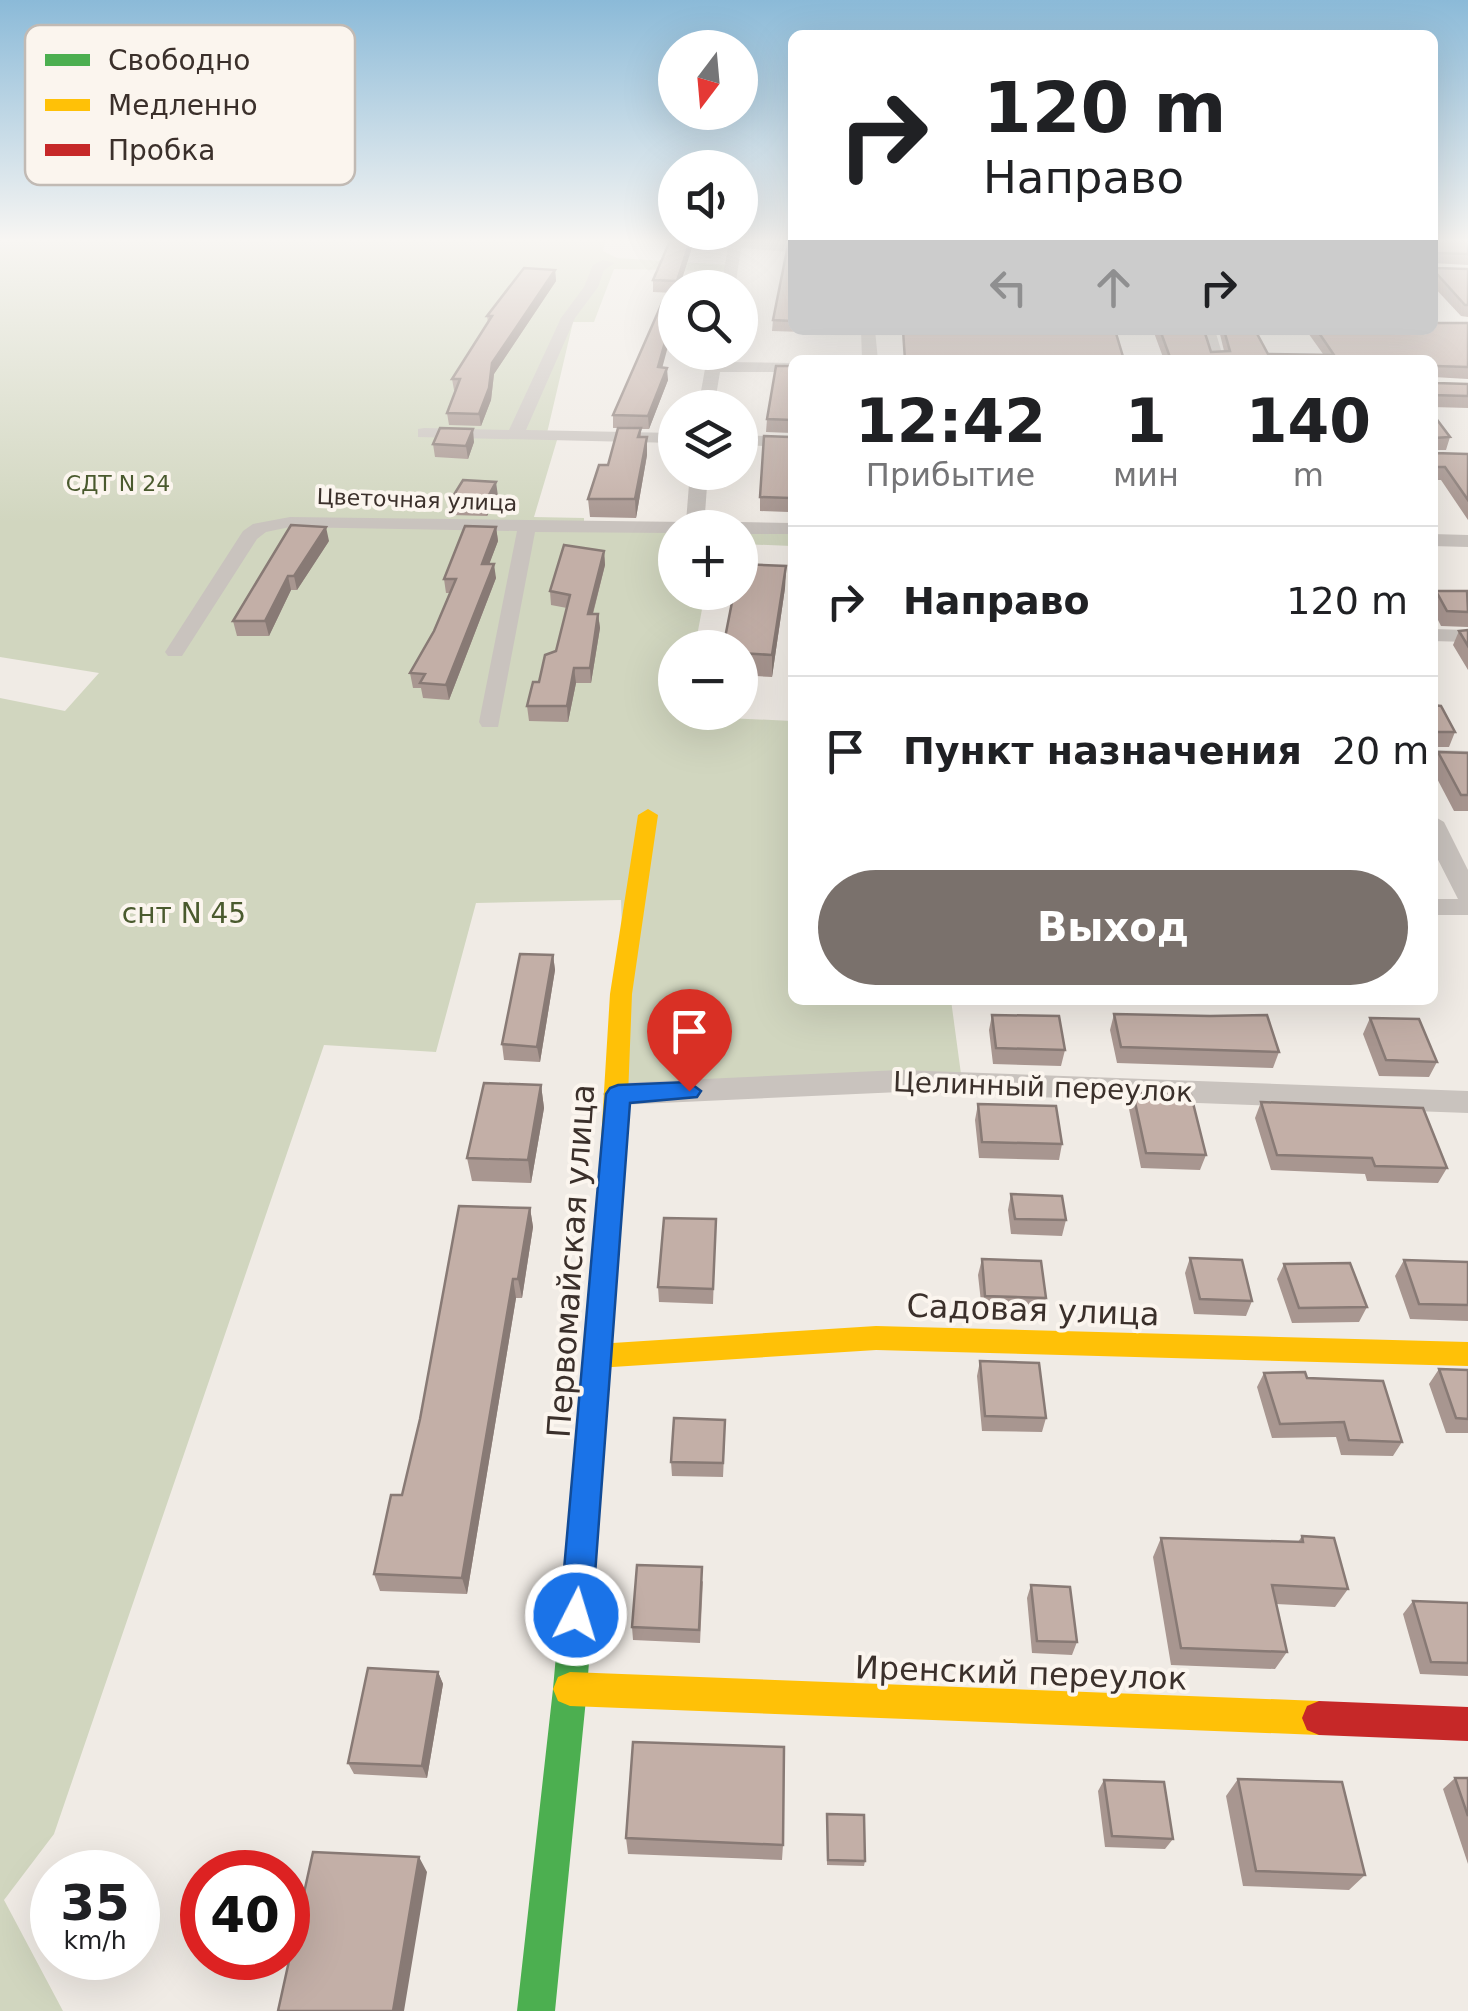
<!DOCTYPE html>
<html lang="ru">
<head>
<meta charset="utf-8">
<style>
  body { margin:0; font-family:"DejaVu Sans",sans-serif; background:#f2f2f2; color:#202124; height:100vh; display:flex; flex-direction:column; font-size:38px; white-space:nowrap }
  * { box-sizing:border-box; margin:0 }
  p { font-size:32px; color:#757577 }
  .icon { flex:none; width:55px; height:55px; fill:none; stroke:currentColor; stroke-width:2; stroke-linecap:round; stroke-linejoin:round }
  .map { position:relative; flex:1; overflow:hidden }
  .sheet { position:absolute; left:788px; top:355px; width:650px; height:650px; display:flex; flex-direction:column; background:#fff; border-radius:15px; box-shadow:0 10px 40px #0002 }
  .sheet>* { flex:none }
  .banner { position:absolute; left:788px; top:30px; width:650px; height:305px; border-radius:15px; box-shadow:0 10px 40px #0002; background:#fff; color:#202124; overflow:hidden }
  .needle { width:65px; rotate:196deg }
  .fabs { position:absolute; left:658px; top:30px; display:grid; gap:20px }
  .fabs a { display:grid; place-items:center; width:100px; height:100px; border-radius:50%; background:#fff; box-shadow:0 10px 40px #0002; font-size:50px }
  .speed { position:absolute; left:30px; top:1850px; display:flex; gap:20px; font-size:50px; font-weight:700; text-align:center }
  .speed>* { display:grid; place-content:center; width:130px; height:130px; border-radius:50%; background:#fff; box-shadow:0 10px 40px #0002; line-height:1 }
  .speed small { font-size:25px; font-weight:400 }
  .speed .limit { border:15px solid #d22; background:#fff; color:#111 }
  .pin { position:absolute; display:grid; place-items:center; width:85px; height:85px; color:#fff; margin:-102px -42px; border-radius:50% 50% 50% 0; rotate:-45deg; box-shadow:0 0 10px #0007 }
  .pin .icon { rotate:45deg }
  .me { position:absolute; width:110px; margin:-55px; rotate:5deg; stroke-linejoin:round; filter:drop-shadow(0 0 8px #0008) }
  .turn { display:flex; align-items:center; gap:35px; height:210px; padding:0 30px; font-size:45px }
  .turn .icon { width:130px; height:130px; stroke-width:2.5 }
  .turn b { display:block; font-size:70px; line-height:85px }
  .lanes { display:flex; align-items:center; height:95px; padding:0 30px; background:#0003; justify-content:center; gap:50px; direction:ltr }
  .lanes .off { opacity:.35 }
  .eta { display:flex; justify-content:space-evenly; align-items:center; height:170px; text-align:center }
  .eta b { font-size:60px; font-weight:700; line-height:70px }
  .action { display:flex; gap:20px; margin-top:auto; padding:20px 30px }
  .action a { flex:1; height:115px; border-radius:60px; background:#7a716c; color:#fff; font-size:40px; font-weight:700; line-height:115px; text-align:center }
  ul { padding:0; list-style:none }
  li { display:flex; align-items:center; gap:30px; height:150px; padding:0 30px; border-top:2px solid #e0e0e0 }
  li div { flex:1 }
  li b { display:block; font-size:38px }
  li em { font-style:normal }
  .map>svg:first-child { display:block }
</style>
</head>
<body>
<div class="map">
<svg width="1468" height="2011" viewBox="0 0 1468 2011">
  <rect width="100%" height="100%" fill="#f0ebe5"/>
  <path fill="#d1d6bf" d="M0,241H605L603,251L617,258L728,265L725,271L614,269L594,322H573L547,433L557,440L534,517L584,518V524L792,527V546L740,544V528H675V592L705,593L695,647L675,648V712L683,713V716L792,721V1000H951L961,1074L627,1088L621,900L476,903L436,1052L324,1045L54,1834L4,1900L63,2011H0V698L65,711L99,673L0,657Z"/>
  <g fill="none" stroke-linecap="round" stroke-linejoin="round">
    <path fill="#c9c3be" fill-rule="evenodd" d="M729,241L792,244V252L741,248L735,288H721Z
      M603,260L615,263L604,270L598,287L575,318L526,430L675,433V443L418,437V429L424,428L509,430L561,318L584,287L593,265Z
      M861,330H875L878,360H862Z
      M1201,330H1215L1224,360H1208Z
      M708,352H723L722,362L792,363V372H720L714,408H698Z
      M740,435L792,437V447L740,445Z
      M690,472H708L704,528H675V533L535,532L498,727H482L479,722L517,531L290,527L266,532L257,539L182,656H168L165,652L243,531L253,524L290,517L686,522Z
      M740,522L792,523V534H740V528H731Z
      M1432,534L1468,535V547L1432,546Z
      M1432,629L1468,630V642L1432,641Z
      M1432,750L1468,751V765L1432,764Z
      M1432,815L1444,822L1468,870V915H1432V899H1458L1432,848Z
      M900,1070L1468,1091V1113L900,1092L618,1105L608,1102L603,1094L608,1086L618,1083Z"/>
    <path fill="#4caf50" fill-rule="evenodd" d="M612,1163L621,1166L625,1173L587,1689L555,2011H517L553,1689L599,1173L603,1166Z"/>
    <path fill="#ffc107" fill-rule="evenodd" d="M648,809L658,815L632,994L625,1173L621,1180L612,1183L603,1180L599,1173L610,994L638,815Z
      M876,1326L1468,1342V1366L876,1350L597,1368L587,1365L583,1356L587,1347L597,1344Z
      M570,1672L1319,1701L1331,1706L1336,1718L1331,1730L1319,1735L570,1706L558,1701L553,1689L558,1677Z"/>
    <path fill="#c62828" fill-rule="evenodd" d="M1319,1701L1468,1707V1741L1319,1735L1307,1730L1302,1718L1307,1706Z"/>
  </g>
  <path fill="#a89690" d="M670,241H694L679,288H675V293L653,292V280Z
    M1432,241H1468V265L1432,263Z
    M792,246V330H803V332L772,331L773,320Z
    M1432,265L1435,268L1468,269V317L1461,316L1432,285Z
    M555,270L556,281L494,374L491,400L481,426L449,425L447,413L455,391L454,390L452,379L488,323L487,316Z
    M1468,323V379L1433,377L1432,360H1164L1153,330H1204L1211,352L1224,351L1219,330H1255L1268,354H1323L1306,330H1432Z
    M792,366V433L766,432L767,419Z
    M662,367L668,380L649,429H641V437L647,455L636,518L590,517L588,499L608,465L618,428H613V415Z
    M1432,379L1436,383L1468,384V408L1432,407Z
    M1432,413L1450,437L1446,450H1434V453L1468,454V520L1441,480H1432Z
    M790,437L789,512L760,511V497Z
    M474,442L468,459L435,457L433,444Z
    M498,496L487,516L452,515L450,501Z
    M496,527L498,541L489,564L496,578L449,700L423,698L421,688H413L410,673L434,631L450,593H446L444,579Z
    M329,541L297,590H291L269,636H237L233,621Z
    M604,551L605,565L593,614H598L600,628L591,683H576L568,722L529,721L527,706L556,651L567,608L551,605L550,591Z
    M786,566L785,588L772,677L740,675V648Z
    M1436,591L1468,593V627L1441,626L1432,608V601Z
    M1468,630V670L1453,645L1459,631Z
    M1432,705L1455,732L1449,747H1434L1432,750Z
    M1438,752L1468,754V811H1454L1432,769Z
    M553,955L555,970L540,1062L504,1060L502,1044Z
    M1114,1014L1279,1052L1273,1068L1117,1063L1110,1030Z
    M992,1015L1065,1050L1061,1066L993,1064L989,1030Z
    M1370,1018L1437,1062L1429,1077L1379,1076L1363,1034Z
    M541,1085L544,1108L531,1183L472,1181L467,1158Z
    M1133,1093L1206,1155L1200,1170L1141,1168L1129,1109Z
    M1261,1102L1447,1168L1438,1183L1367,1181L1365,1174L1271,1170L1255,1118Z
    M978,1104L1062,1144L1059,1160L979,1158L975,1120Z
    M1011,1194L1066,1220L1062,1236L1011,1234L1008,1210Z
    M530,1208L533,1227L522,1298H516L467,1594L380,1591L374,1574L402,1495Z
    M716,1219L713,1304L659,1302L658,1287Z
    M1190,1258L1252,1301L1246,1316L1194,1314L1185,1273Z
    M982,1259L1046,1298L1042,1313L982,1311L978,1275Z
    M1404,1260L1468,1262V1321L1410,1319L1395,1276Z
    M1284,1264L1367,1307L1359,1322L1292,1323L1277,1279Z
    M980,1361L1046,1418L1042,1432L982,1431L977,1376Z
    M1439,1369L1468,1370V1433H1446L1429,1384Z
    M1264,1373L1402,1442L1393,1456L1341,1455L1336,1437L1272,1438L1257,1387Z
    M725,1434L723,1477L672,1476L671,1462Z
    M1302,1536L1348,1589L1335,1607L1276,1604L1287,1652L1275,1669L1171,1665L1153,1557L1161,1538L1298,1542Z
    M703,1581L700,1643L633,1640L632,1627Z
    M1031,1585L1077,1642L1072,1655L1032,1653L1027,1598Z
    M1413,1601L1468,1603V1676L1420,1674L1403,1614Z
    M438,1672L443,1684L427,1778L354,1774L348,1763Z
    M1455,1778H1468V1864L1443,1789Z
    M1238,1779L1365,1875L1349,1890L1243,1886L1226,1796Z
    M1104,1780L1173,1839L1165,1849L1105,1847L1098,1791Z
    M827,1814L865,1861L864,1866L827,1865Z
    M626,1838L783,1845L782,1860L628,1854Z"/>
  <path fill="#887a75" d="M690,241H694L679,288H677V281Z
    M555,270L556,281L494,374L491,400L481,426L479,414L492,363Z
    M675,307V320L659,380L658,367Z
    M667,368L668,380L649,429L648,416Z
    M473,429L474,442L468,459L466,446Z
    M647,437V455L636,518L635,499Z
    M496,482L498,496L487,516L485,502Z
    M326,527L329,541L297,590L294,576Z
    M496,527L498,541L484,578L482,564Z
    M604,551L605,565L589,628L588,614Z
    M494,564L496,578L449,700L446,685Z
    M786,566L785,588L772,677V655Z
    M288,576L291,590L269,636L265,621Z
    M598,614L600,628L591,683L590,668Z
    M574,668L576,683L568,722L567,706Z
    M553,955L555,970L540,1062L537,1047Z
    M541,1085L544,1108L531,1183L528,1160Z
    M530,1208L533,1227L522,1298L518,1279Z
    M513,1279L516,1298L467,1594L462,1578Z
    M438,1672L443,1684L427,1778L422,1766Z
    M419,1857L427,1872L404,2011H393Z"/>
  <path fill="#c3afa7" stroke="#887a75" stroke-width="2.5" d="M670,241H690L677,281L653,280Z
    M1432,241H1468V254L1436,253L1432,262Z
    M788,245L792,246V321L773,320Z
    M1432,265L1435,268L1468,269V305H1465L1437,274H1432Z
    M524,268L555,270L492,363L489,388L479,414L447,413L460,379H452L492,316H487Z
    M662,303L675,307L658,367L667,368L648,416L613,415Z
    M1432,323H1468V367L1436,366L1432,378V360H1171L1160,330H1204L1211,352L1230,351L1224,330H1255L1268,354L1334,355L1317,330H1432Z
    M903,330H1115L1124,360H905Z
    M776,366H792V420L767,419Z
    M1432,379L1436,383L1468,384V396L1432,395Z
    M1432,413L1450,437L1434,438V453L1468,454V500L1445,467H1432Z
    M440,428L473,429L466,446L433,444Z
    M618,428H641L638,437H647L635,499H588L599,465H608Z
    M764,436L790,437V498L760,497Z
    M463,480L496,482L485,502L450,501Z
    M291,525L326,527L294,576H288L265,621H233Z
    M465,526L496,527L482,564H494L446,685L420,683L425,674L410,673L434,631L456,579H444Z
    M564,545L604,551L588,614H598L590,668H574L567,706H527L533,682H539L545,655L556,651L570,595L550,591Z
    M740,564L786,566L772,655L740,653V648H723L734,592H740Z
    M1436,591H1467L1468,612L1447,611Z
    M1468,630V646L1459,631Z
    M1432,705L1441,706L1455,732H1436L1434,746L1432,742Z
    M1438,752L1468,753V795H1461Z
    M520,954L553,955L537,1047L502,1044Z
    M1114,1014L1210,1016L1267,1015L1279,1052L1121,1047Z
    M992,1015L1059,1016L1065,1050L996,1048Z
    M1370,1018L1419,1019L1437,1062L1386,1060Z
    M484,1083L541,1085L528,1160L467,1158Z
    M1133,1093L1191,1095L1206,1155L1146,1153Z
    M1261,1102L1423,1108L1447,1168L1375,1166L1372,1158L1277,1155Z
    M978,1104L1056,1106L1062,1144L982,1142Z
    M1011,1194L1062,1196L1066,1220L1015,1219Z
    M459,1206L530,1208L518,1279H513L462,1578L374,1574L391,1495H402L420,1419Z
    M664,1218L716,1219L713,1289L658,1287Z
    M1190,1258L1242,1260L1252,1301L1200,1299Z
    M982,1259L1041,1261L1046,1298L985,1296Z
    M1404,1260L1468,1262V1305L1419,1304Z
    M1350,1263L1367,1307L1299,1308L1284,1264Z
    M980,1361L1039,1363L1046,1418L985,1416Z
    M1439,1369L1468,1370V1419L1456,1418Z
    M1305,1372L1307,1378L1383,1381L1402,1442L1349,1440L1344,1422L1280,1424L1264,1373Z
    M674,1418L725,1420L723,1463L671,1462Z
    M1302,1536L1334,1538L1348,1589L1272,1585L1287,1652L1181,1648L1161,1538L1303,1542Z
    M637,1565L702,1567L699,1630L632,1627Z
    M1031,1585L1070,1587L1077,1642L1037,1641Z
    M1413,1601L1468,1603V1663L1431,1662Z
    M368,1668L438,1672L422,1766L348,1763Z
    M633,1742L784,1747L783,1845L626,1838Z
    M1455,1778H1468V1816Z
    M1238,1779L1342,1782L1365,1875L1256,1871Z
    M1104,1780L1164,1782L1173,1839L1112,1836Z
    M827,1814L864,1815L865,1861L828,1860Z
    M313,1852L419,1857L393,2011H278Z"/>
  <linearGradient id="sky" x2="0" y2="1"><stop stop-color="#8bbad8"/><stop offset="0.46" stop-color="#f8f6f3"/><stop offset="1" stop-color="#f8f6f3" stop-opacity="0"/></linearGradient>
  <rect width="1468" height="523" fill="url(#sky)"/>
  <path fill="#1a73e8" stroke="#114b97" stroke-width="2.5" d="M689,1082L701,1091L697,1097L630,1103L592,1615L588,1626L576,1631L565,1626L560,1615L606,1094L610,1088L618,1085Z"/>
  <g text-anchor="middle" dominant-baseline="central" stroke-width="8" stroke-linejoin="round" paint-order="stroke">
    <g font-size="22" fill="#4a5a2e" stroke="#fbf5ee">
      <text x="118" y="483">СДТ N 24</text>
    </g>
    <g font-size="22" fill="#3b302b" stroke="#fbf5ee">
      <text transform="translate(417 500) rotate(2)">Цветочная улица</text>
    </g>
    <g font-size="28" fill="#4a5a2e" stroke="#fbf5ee">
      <text x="184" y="913">снт N 45</text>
    </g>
    <g font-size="28" fill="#3b302b" stroke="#fbf5ee">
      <text transform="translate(1043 1087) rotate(2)">Целинный переулок</text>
    </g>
    <g font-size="32" fill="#3b302b" stroke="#fbf5ee">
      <text transform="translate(571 1261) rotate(-86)">Первомайская улица</text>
      <text transform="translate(1033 1310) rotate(2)">Садовая улица</text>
      <text transform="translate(1021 1673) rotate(2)">Иренский переулок</text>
    </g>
  </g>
  <rect x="25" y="25" width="330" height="160" rx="15" fill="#fbf5ee" stroke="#c1bab4" stroke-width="2.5"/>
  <rect x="45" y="54" width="45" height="12" fill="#4caf50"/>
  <rect x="45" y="99" width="45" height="12" fill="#ffc107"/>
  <rect x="45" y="144" width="45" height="12" fill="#c62828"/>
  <g font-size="28" fill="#3b302b">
    <text x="108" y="70">Свободно</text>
    <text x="108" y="115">Медленно</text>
    <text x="108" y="160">Пробка</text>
  </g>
</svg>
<div class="fabs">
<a><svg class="needle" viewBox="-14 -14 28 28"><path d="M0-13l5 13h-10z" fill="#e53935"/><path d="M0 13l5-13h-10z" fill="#757577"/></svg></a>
<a><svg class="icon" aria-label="sound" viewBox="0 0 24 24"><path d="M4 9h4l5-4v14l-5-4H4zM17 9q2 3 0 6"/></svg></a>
<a><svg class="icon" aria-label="search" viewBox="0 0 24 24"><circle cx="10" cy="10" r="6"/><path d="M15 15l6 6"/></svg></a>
<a><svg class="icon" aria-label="layers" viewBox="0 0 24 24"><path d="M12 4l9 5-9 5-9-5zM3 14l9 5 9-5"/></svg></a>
<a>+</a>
<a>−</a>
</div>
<div class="speed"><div>35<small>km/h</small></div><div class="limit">40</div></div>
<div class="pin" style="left:689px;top:1091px;background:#d93025"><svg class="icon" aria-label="arrive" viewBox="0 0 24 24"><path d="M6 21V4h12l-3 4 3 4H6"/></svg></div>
<svg class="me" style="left:576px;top:1615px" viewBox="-20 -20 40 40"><circle r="17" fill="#1a73e8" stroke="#fff" stroke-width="3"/><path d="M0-11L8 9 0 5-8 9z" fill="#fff"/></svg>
<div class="banner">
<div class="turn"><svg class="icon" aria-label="right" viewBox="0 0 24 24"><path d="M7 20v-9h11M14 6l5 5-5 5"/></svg><div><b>120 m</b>Направо</div></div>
<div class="lanes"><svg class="icon off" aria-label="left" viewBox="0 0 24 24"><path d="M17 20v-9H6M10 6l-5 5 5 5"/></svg><svg class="icon off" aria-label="ahead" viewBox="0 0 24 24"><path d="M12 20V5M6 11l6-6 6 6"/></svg><svg class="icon" aria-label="right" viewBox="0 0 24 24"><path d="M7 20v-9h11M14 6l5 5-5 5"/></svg></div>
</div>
<section class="sheet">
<div class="eta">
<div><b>12:42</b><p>Прибытие</p></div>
<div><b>1</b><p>мин</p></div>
<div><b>140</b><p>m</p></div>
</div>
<ul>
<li><svg class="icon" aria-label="right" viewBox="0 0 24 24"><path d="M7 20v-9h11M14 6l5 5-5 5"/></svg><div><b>Направо</b></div><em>120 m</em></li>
<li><svg class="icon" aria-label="arrive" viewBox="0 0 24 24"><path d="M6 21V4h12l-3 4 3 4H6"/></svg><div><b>Пункт назначения</b></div><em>20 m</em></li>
</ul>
<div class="action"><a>Выход</a></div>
</section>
</div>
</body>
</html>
